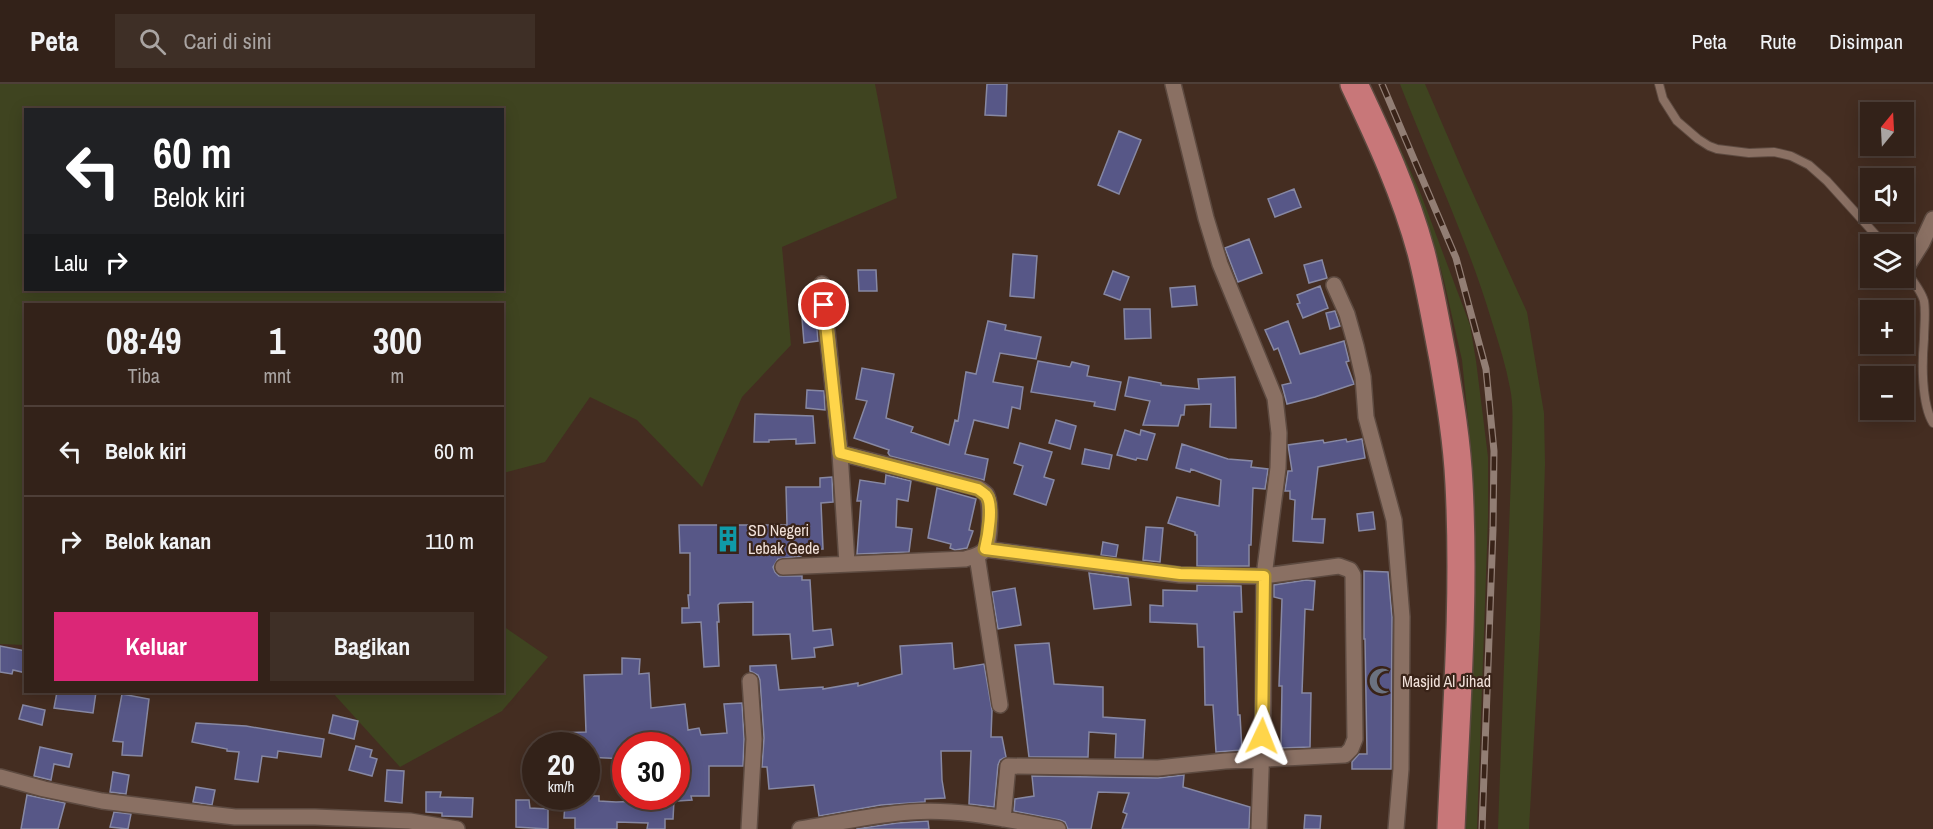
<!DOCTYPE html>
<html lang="id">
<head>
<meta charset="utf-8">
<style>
  body { margin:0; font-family:"Archivo Narrow",sans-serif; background:#3e2f26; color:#f1f3f6; height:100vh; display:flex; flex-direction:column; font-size:22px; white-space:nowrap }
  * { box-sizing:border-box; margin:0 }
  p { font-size:20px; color:#a9a4a2 }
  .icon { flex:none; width:33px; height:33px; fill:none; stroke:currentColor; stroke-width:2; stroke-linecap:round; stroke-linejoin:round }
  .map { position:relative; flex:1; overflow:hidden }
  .drawer { position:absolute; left:24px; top:219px; width:480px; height:390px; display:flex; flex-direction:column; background:#332219; border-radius:0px; box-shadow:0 3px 15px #0003,0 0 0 2px #4e3f38 }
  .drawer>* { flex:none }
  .hud { position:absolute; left:24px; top:24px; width:480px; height:183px; border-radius:0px; box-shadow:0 3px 15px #0003,0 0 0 2px #4e3f38; background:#202124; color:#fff; overflow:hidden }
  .needle { width:39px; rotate:18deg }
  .controls { position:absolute; left:1860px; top:18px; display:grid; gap:12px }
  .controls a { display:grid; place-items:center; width:54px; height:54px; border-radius:0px; background:#332219; box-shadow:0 3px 15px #0003,0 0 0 2px #4e3f38; font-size:30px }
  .speed { position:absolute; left:522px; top:648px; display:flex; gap:12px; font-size:30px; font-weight:700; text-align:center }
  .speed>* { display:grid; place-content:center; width:78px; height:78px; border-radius:50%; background:#332219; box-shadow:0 3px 15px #0003,0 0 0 2px #4e3f38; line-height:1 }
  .speed small { font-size:15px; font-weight:400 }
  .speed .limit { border:9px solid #d22; background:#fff; color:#111 }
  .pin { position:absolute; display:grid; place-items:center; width:51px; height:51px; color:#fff; margin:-26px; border:3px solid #fff; border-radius:50%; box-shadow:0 2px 6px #0007 }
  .me { position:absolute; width:66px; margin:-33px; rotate:2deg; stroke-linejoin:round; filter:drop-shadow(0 0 4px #0008) }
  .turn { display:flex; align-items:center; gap:21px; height:126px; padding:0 30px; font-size:27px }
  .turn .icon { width:78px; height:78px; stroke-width:2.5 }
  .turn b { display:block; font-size:42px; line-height:51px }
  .then { display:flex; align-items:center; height:57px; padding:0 30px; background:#0003; gap:12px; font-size:22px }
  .eta { display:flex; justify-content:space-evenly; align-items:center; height:102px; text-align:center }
  .eta b { font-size:36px; font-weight:800; line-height:42px }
  .cta { display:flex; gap:12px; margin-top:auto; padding:12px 30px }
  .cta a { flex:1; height:69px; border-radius:0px; background:#db2777; color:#fff; font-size:24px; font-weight:800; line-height:69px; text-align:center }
  .cta a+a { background:#3e2f26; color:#f1f3f6 }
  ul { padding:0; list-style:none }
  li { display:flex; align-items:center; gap:18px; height:90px; padding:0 30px; border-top:2px solid #4e3f38 }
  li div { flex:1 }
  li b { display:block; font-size:22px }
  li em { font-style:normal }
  header { display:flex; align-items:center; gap:36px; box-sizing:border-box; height:84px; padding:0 30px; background:#332219; border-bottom:2px solid #4e3f38 }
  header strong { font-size:28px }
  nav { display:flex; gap:33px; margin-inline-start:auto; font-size:21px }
  .search { width:420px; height:54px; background:#3e2f26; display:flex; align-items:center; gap:15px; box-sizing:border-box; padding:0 21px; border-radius:0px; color:#a9a4a2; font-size:22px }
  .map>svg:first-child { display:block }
</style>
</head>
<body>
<header>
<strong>Peta</strong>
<div class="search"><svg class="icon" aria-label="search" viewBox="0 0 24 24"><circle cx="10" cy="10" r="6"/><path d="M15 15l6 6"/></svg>Cari di sini</div>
<nav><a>Peta</a><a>Rute</a><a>Disimpan</a></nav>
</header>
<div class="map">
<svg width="1933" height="745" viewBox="0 0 1933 745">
  <rect width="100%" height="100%" fill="#442d21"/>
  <path fill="#3f4420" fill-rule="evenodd" d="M0,0H875L897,114L782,163L791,261L742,313L702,403L637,336L590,313L545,378L503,389L502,220H26L25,561L0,560ZM26,26H502V206H26Z
    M1400,0H1425L1464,90L1527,228L1544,329L1545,380L1540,546L1529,745H1498L1512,364C1512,344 1514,323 1510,304C1506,282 1499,260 1492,238C1468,157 1431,80 1400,0Z
    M1397,57L1420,108L1470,241L1476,277L1488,373V434L1477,745H1466L1473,565L1475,435L1472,374L1462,276L1444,197L1433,156L1394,58Z
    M503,542L548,573L502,627L400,683L332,608H502Z"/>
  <path fill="#575787" stroke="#8788a3" stroke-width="1.5" d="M987,0H1007L1006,32L985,31Z
    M1119,47L1141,56L1119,110L1098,101Z
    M1294,105L1301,123L1275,133L1268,115Z
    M1249,155L1262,189L1238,198L1225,164Z
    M1013,170L1037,172L1034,214L1010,212Z
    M1322,176L1327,194L1309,199L1304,181Z
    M858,186H876L877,207H859Z
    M1113,187L1129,193L1120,216L1104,210Z
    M1195,202L1197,221L1172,223L1170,204Z
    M1320,202L1328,224L1303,234L1297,220L1300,219L1297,211Z
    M801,222H815L818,257L804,259Z
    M1124,225H1150L1151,254L1125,255Z
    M1335,227L1340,242L1330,245L1326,229Z
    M988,237L1006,241L1005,246L1041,253L1036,275L1000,269L993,298L1023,303L1020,325L1012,323L1008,344L974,336L965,370L988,375L984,396L890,372L888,369L889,366L854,354L867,317L856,315L862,284L894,290L886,334L913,343L911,348L949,361L955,336L958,337L966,288L976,290Z
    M1288,237L1300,270L1344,257L1349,277L1346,278L1354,300L1315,313L1287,320L1282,301L1291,299L1278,264L1274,266L1265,246Z
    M1038,277L1070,283L1072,278L1089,282L1087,292L1121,298L1115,326L1094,322L1095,318L1031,308Z
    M1129,293L1161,299V301L1199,305L1198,295L1235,293L1236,344L1210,343L1211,320L1185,321L1184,331H1181L1178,342L1143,341L1150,317L1125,312Z
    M807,306L824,307L825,326L806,324Z
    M755,330L813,332L815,359L796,360V355L769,356V358H754Z
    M1056,336L1076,342L1070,365L1049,359Z
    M1125,346L1140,351L1141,346L1155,350L1147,376L1137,374L1136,376L1117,371Z
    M1346,355L1347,358L1362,355L1365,374L1318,383L1312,435H1325L1323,459L1293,457L1295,416L1290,415V407H1285L1288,387H1292L1288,361L1323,356L1324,359Z
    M1020,359L1052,368L1044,393L1054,396L1046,421L1014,410L1023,382L1014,379Z
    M1182,360L1228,375L1252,377L1251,383L1268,385L1265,405L1253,404L1251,461H1249V482H1197V451H1195V448L1168,439L1177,413L1219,422L1221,396L1191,385L1190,388L1176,384Z
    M1085,365L1112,371L1109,385L1082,380Z
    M886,391L911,397L908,417L897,415L896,443L912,445L909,468L857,470L861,417H857L860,396L885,400Z
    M832,393L833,418L821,419L823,465L800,466L801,472L778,475L773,483L775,488L779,492H802V496H810L813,547L831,545L833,561L814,564L815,573L792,575L790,550L753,551V518L720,519L718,521L719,538H717L719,582L704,583L701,538L682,539V524H689L688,511H690V469H680L679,441H787L786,403H820V394Z
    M937,404L976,415L969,446L973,447L967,464L955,466L950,464L951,460L928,454Z
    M1373,428L1375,445L1359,447L1357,430Z
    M1146,443L1163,444L1160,478L1143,476Z
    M1103,458L1118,461L1116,473L1101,471Z
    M1364,487L1388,488L1392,533L1391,685H1352V678L1359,670H1367L1365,555H1364Z
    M1089,489L1128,494L1131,521L1094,525Z
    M1306,496L1315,497L1313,526L1305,525L1302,609H1311L1310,663L1281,664L1282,602H1279L1282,515L1274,513V501Z
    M1197,501L1241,502L1242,528H1234L1238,631H1240L1242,666L1216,668L1213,621H1205L1204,563H1198L1197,540L1150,538V521L1163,522V506L1197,507Z
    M1015,504L1021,541L998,545L992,508Z
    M952,559L954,585L984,580L992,626L991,653H1002L1006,673L1000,676L998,681L994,723L969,720L971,667H941L942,696L945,714L925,715V718L881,721L819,732L814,701L769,705L767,683H762L764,654L760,596L758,591L750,587V582L776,581L779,606L823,603V605L858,599V602L902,590L900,562Z
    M1049,559L1054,600L1103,603V633L1145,636L1143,674H1115L1116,650L1089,648L1088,673H1029L1015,561Z
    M0,562L26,567V589L13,586L12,590L0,588Z
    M622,574L640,575L639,590L649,589L651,624L685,620L688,646L699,644L701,651L727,649L724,620L742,619L744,655L743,682H709V712H691L692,716L678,717L676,695H679L676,662L674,654L644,656L643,662H626V675L586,673V662H559V649L586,648L584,591L622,590Z
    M57,608H96L93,629L54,624Z
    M122,610L149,615L142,672L122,671L123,658L113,657Z
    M23,621L45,626L42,641L19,635Z
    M333,631L358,637L354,655L329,649Z
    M196,639L246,642L324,655L321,673L278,667L277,674L262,672L258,698L235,695L239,668L227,667V665L192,658Z
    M356,662L372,666L370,673L377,675L372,692L349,686Z
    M40,663L72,670L69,683L54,680L51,696L34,692Z
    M387,686L404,687L402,719L385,717Z
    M113,688L129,691L126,710L110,708Z
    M1184,691L1183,703L1250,723L1249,745H1122L1127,730L1123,728L1129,709L1098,708L1091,745H1068L1065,738L1060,736L1014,727L1015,715L1034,712L1032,692L1158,694Z
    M196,703L215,706L212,721L193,718Z
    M426,708H441L440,713L473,714L472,733L442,732V729L426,728Z
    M27,711L65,719L58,745H21Z
    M572,712H599V717L616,718L643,717V715L674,716L673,735H665V745H647L648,739L617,738V745H575V734H564L565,719L573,720Z
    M516,716H529L530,724L548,725V745L516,743Z
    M114,728L131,730L128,745L110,743Z
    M1305,731L1321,732L1320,745H1304Z
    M928,737L929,745H856L897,739Z"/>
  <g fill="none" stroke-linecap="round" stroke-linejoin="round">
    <g stroke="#5d4a40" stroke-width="10">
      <path id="lane" d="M1659,0L1663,15L1677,37L1698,55L1709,62L1717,65L1749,69L1774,68L1791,72L1809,81L1827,97L1884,160
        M1904,185C1911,194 1921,206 1924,217C1926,229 1924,243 1924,255C1922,278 1921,319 1933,339"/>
    </g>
    <g stroke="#5d4a40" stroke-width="18">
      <path id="street" d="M1173,0L1206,134L1220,180L1275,314L1279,349L1278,384L1264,492L1263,629L1259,745
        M1905,186L1922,159L1933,135
        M822,200L840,369L847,479
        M1334,201L1347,230L1356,262L1363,293L1366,333L1394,436L1402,533L1401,685L1396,745
        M985,465L1180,491L1208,492H1264L1339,482L1350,486L1353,491L1355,655L1351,665L1345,671L1225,677L1158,684L1008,682L1003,735
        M977,472L1000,621
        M783,483L965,475C972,473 982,471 986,464C990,455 992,418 986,410C984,408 981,406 978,404L840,369
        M0,693L44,705L102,717L183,727L235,733H315L410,737L457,745
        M749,745L754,655L750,597
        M800,745C836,739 873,731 910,728C960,724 1009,736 1058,745"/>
    </g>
    <g stroke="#5d4a40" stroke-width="30">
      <path id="highway" d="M1354,0C1380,55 1405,109 1421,168C1430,203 1436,239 1443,275C1450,316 1457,358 1459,400C1465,515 1456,631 1451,745"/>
    </g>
    <use href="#lane" stroke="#8a7063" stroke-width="8"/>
    <use href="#street" stroke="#8a7063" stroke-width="15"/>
    <use href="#highway" stroke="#c87779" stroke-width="27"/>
    <g stroke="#927e74" stroke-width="7">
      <path id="rail" d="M1382,0L1456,174L1486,285L1494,367L1493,445L1482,745"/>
    </g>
    <use href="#rail" stroke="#392318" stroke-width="4.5" stroke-dasharray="14" stroke-linecap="butt"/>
  </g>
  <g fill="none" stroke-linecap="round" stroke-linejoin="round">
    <g stroke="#a68a30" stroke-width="15">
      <path id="route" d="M824,221L840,369L978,405C978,405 985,410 986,411C994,420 988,453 985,465L1180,490L1264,492L1262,652"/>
    </g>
    <use href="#route" stroke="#ffd54a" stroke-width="10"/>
  </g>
  <defs>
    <g id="building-bare" transform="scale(2.07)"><path d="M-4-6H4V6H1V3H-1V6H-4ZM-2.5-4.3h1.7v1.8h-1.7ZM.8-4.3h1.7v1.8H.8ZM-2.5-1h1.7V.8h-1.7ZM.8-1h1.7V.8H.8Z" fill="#0f9aa8" stroke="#392318" stroke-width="2.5" paint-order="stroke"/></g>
    <g id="mosque-bare" transform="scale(2.07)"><path d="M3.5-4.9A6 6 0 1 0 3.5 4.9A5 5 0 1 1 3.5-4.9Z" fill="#6b7280" stroke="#392318" stroke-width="2.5" paint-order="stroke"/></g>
  </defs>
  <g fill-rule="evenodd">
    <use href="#building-bare" x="728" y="455"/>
    <use href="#mosque-bare" x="1382" y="597"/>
  </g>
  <g text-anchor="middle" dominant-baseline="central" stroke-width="4.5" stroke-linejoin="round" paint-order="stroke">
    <g font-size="16" fill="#f1e1da" stroke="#392318" text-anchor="start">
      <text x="748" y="446">SD Negeri<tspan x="748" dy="18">Lebak Gede</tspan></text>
      <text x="1402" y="597">Masjid Al Jihad</text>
    </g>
  </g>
</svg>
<div class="controls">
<a><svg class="needle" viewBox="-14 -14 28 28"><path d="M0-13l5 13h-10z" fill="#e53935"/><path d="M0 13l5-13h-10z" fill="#a9a4a2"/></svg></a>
<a><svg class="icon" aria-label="sound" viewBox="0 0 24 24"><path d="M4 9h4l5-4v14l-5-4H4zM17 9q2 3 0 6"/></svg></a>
<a><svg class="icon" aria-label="layers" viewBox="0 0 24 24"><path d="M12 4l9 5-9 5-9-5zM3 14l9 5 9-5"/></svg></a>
<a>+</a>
<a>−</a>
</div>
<div class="speed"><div>20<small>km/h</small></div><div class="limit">30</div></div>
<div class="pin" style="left:824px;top:221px;background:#d93025"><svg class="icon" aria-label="arrive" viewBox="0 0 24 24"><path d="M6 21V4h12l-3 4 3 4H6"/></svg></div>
<svg class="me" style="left:1262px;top:652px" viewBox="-20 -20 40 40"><path d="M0-17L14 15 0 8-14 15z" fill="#ffd54a" stroke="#fff" stroke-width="4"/></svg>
<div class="hud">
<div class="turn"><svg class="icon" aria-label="left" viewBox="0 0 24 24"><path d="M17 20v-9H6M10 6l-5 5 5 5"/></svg><div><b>60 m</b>Belok kiri</div></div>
<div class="then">Lalu<svg class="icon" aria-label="right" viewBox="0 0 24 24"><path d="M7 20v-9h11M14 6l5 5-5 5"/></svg></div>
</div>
<section class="drawer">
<div class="eta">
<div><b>08:49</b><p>Tiba</p></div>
<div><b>1</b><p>mnt</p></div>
<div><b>300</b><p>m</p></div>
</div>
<ul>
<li><svg class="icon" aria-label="left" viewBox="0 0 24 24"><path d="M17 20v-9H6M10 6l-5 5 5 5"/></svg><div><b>Belok kiri</b></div><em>60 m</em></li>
<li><svg class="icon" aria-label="right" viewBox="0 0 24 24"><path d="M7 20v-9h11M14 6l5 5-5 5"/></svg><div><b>Belok kanan</b></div><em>110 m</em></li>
</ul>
<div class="cta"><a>Keluar</a><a>Bagikan</a></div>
</section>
</div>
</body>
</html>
